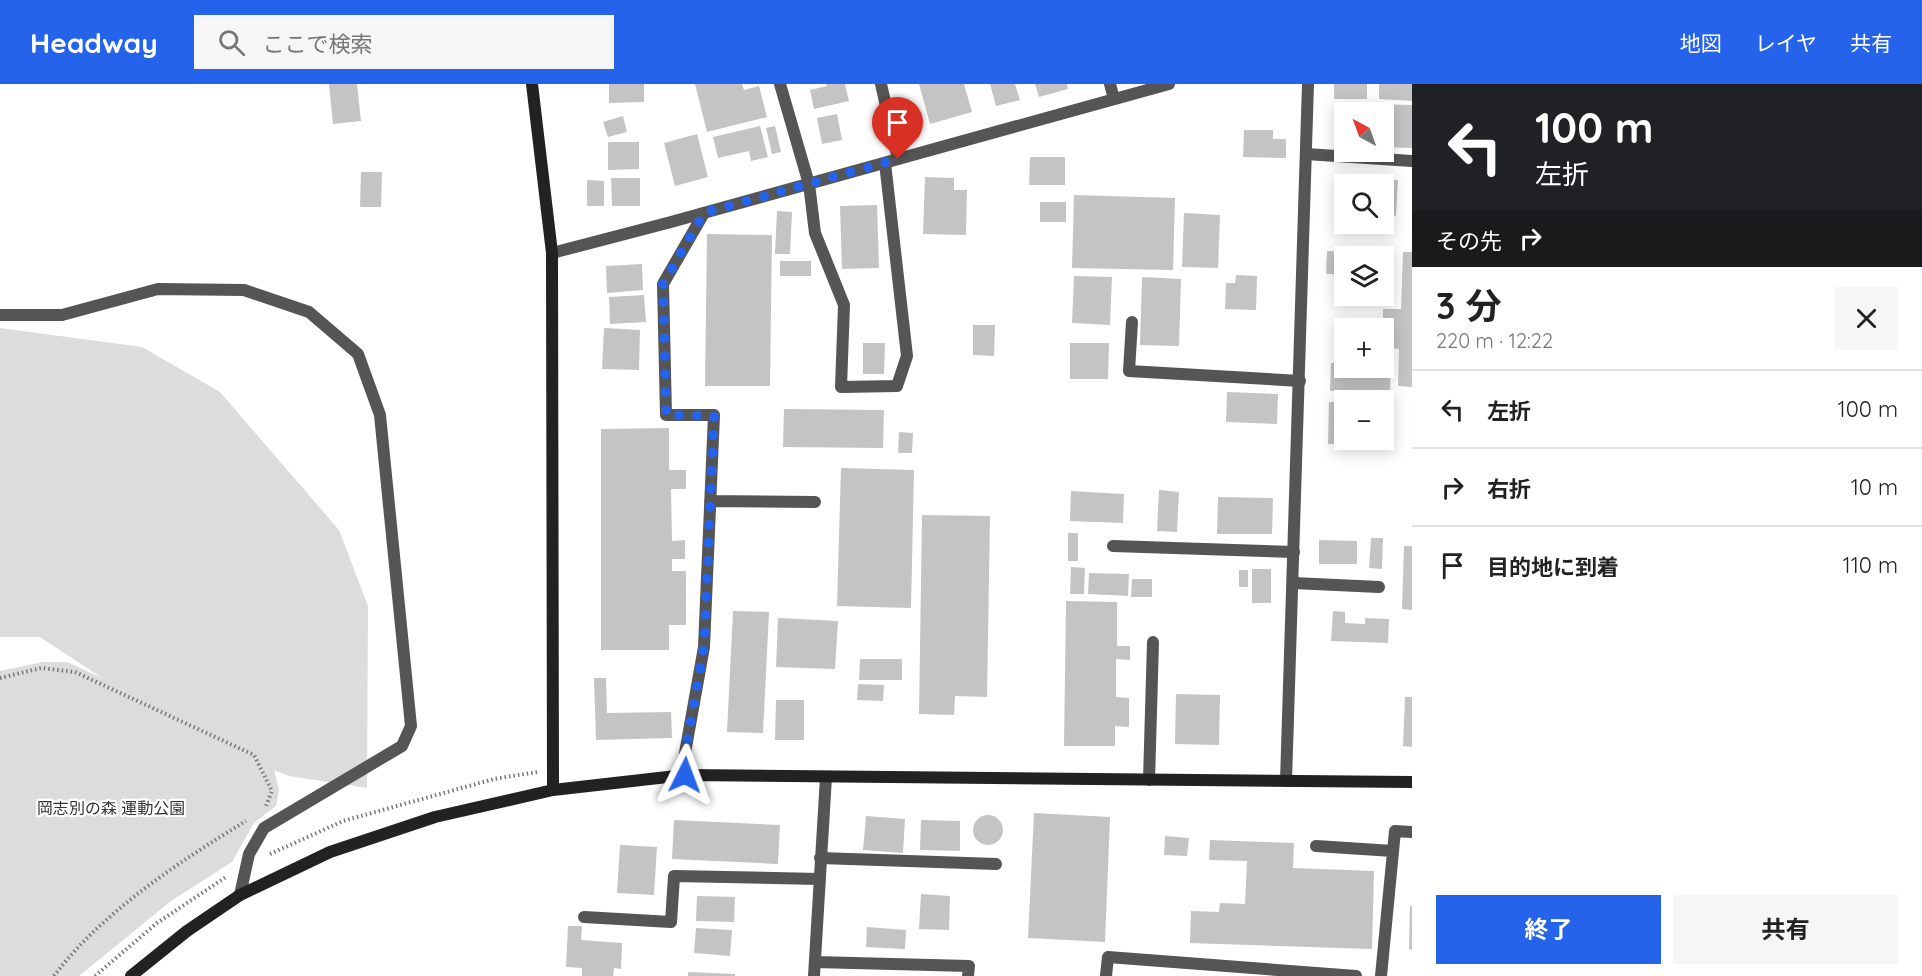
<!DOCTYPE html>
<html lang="ja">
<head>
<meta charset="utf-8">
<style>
  body { margin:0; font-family:Quicksand,"Noto Sans JP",sans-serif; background:#f6f6f6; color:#222; height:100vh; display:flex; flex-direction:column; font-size:22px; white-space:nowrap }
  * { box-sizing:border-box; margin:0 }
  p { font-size:20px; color:#767676 }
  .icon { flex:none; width:33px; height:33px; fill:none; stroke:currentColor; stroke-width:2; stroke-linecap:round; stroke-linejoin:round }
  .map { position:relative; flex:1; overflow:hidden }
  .sheet { display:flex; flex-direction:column; background:#fff; width:510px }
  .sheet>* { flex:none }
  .banner { background:#202124; color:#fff; overflow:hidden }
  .needle { width:39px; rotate:319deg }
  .buttons { position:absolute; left:1334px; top:18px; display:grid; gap:12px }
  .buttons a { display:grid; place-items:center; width:60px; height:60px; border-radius:0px; background:#fff; box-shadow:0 3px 15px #0003; font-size:30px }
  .pin { position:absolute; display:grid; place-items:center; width:51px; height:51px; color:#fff; margin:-62px -26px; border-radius:50% 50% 50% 0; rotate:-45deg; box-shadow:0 0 6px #0007 }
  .pin .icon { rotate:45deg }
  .me { position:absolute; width:66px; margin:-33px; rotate:3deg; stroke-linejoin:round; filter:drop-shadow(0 0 4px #0008) }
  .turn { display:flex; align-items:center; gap:21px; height:126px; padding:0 24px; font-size:27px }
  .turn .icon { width:78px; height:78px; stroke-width:2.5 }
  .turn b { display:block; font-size:42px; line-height:51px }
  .then { display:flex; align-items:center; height:57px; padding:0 24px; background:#0003; gap:12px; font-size:22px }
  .round { display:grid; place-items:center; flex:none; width:63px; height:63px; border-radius:0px; background:#f6f6f6 }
  .overview { display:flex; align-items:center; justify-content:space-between; height:102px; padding:0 24px }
  h1 { font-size:36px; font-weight:700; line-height:45px }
  .cta { display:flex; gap:12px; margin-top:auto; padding:12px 24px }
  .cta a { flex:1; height:69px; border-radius:0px; background:#2563eb; color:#fff; font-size:24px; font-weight:700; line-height:69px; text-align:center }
  .cta a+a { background:#f6f6f6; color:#222 }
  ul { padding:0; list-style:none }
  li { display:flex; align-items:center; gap:18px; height:78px; padding:0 24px; border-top:2px solid #e0e0e0 }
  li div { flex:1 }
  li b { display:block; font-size:22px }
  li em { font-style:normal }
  header { display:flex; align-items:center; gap:36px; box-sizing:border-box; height:84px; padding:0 30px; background:#2563eb; color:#fff }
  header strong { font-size:28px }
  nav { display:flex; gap:33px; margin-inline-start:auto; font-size:21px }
  .search { width:420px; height:54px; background:#f6f6f6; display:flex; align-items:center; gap:15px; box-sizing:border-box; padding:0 21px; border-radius:0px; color:#767676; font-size:22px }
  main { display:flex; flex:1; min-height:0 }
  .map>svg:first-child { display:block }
</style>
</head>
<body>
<header>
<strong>Headway</strong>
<div class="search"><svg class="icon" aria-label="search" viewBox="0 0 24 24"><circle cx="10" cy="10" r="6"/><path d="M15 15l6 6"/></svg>ここで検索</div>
<nav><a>地図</a><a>レイヤ</a><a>共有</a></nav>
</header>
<main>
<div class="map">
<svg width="1412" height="892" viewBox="0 0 1412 892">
  <rect width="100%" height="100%" fill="#fff"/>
  <path fill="#dcdcdc" d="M0,244L142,263L220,308L339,446L368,522L367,704L289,692L274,686L279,706L276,722L254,739L232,778L171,817L79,892H0V587L43,578H67L102,594L40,553H0Z"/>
  <path fill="#c4c4c4" d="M329,0H357L361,37L333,40Z
    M609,0H644V18L609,19Z
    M695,0H742L744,6L759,2L767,33L707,48Z
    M826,0H845L849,17L814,25L810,6L827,2Z
    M919,0H964L972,28L930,40Z
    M990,0H1015L1020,16L996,22Z
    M1035,0H1067L1068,5L1039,13Z
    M1334,0H1367V15H1334Z
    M1379,0H1412V17L1379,15Z
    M1369,20L1412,21V64L1383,63V28H1369Z
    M837,30L842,56L822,60L817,34Z
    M623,32L627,48L608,53L603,38Z
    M760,42L768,73L751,77L749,67L718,74L713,53Z
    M775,42L781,68L772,70L766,44Z
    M1244,46H1273V55H1286V74L1243,73Z
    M697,50L708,93L675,102L664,59Z
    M608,58H639V85L608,86Z
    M1030,73H1065V101H1029Z
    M361,88H382L381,123H360Z
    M925,93L954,94V106H967L966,151L923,150Z
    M1357,93L1398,96L1396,132L1383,131V100H1357Z
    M611,94H640V122H612Z
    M587,96L604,97V122H587Z
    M1074,111L1175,114L1173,186L1072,184Z
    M1040,118H1066V138H1040Z
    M877,121L879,184L842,185L840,122Z
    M777,127L792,128L790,170H775Z
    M1184,129L1220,131L1218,184L1182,183Z
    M707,150L772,151L770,302H705Z
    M1327,167L1349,168V172H1344V190H1326Z
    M1403,168H1412V303L1398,302L1399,265L1383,264V225H1401Z
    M780,177H811V192H780Z
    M642,180L643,206L607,209L606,182Z
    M1236,191L1257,192L1256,226L1225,225L1226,199H1235Z
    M1074,192L1112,193L1110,241L1072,239Z
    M1142,193L1181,195L1179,262L1140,261Z
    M644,211L646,238L610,240L609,213Z
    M973,241H995L994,272L973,271Z
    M604,244L640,246L639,286L602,285Z
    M863,259H885L884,290H863Z
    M1070,259H1109L1108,295H1070Z
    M1331,279H1344V284H1383V280H1391L1390,308L1330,307Z
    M1227,308L1278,310L1277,340L1226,338Z
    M1329,318H1344V356H1347V360H1328Z
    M784,325L884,326L883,364L783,363Z
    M669,344V386H686V405H671L672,457L685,456V475H672V487H686V541H669V566H601V345Z
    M899,348L913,349L912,369H898Z
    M841,384L914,386L911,524L837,522Z
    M1159,406L1179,408L1177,448L1157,447Z
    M1071,407L1124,410L1123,439L1070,437Z
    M1218,413L1273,414L1272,450H1217Z
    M922,431L990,432L987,613L955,612L954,631L919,630Z
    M1068,449H1078V477H1068Z
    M1371,454H1383L1382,485L1369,484Z
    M1319,456L1357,457V480H1319Z
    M1404,462H1412V526L1402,525Z
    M1071,483L1085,484L1084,510H1070Z
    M1252,485H1271V519H1252Z
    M1239,486H1248V503H1239Z
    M1089,489L1129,490L1128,512L1088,510Z
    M1132,495H1152V513H1131Z
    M1066,517L1117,518V562H1130V576L1116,575V613L1129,614V643L1115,642V662H1064Z
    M733,527L769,528L763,649L727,648Z
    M1333,527L1345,528V539L1365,540V534L1389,535L1388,559L1331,557Z
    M778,534L838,537L835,585L776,583Z
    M860,575H902V596H859Z
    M594,594H606L607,629L671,628L672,654L596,656Z
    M858,600L884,601L883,617L857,616Z
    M1176,610L1220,611L1219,661L1175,660Z
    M1405,613H1412V663L1403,662Z
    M776,616H804V656H775Z
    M1034,729L1110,733L1105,858L1028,854Z
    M973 746a15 15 0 1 1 30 0a15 15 0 1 1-30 0Z
    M866,732L905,735L903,769L863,766Z
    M674,736L780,741L778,780L672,775Z
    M921,736L960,737V767L920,766Z
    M1165,752L1189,754L1187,772L1164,771Z
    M1210,756L1294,759L1293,784L1374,787L1372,865L1190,859L1191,827L1219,828L1220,819L1245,820L1247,777L1209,776Z
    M620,761L657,763L654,811L617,809Z
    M921,810L950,812L949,846L919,845Z
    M697,812L735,813L734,838L696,837Z
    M1410,822H1412V866L1409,865Z
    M568,842H582L581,856L622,859L621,885L614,884L613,892H582V884L566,883Z
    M867,843L906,846L905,865L866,863Z
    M696,844L732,846L730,872L694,869Z
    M688,888L735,890V892H688Z"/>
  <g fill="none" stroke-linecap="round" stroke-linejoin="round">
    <path stroke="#777" stroke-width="4" stroke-dasharray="1.5 3" stroke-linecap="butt" d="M0,594L41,584L75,588L254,671L272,707L266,722
      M270,770L343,737L494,695L537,688
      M54,892C101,829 180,777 246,737
      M95,892L157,839L226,793"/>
    <path stroke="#555" stroke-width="12" d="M780,0L809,100L815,149L844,221L841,303L897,302L907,272L885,79
      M881,0L898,75
      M1110,0L1114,15
      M1306,70L1412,77
      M0,231H62L158,205L244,206L309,228L358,270L380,331L411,642L402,662L264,744L249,770L240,811
      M1132,238L1129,287L1300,297
      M710,417L815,418
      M1113,462L1294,468
      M1293,499L1379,503
      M685,691V669L704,563L714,331H666L663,200L704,129
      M1149,696L1153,558
      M1316,762L1393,767
      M820,774L996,780
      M584,833L671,838L674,792L819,795
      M815,878L969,882L968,892
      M814,892L826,693
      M1106,892L1108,873L1356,892
      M1381,892L1395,747L1412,748"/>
    <path stroke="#555" stroke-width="12" d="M552,169L671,138L1169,0
      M1286,697L1308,0"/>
    <path stroke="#222" stroke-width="12" d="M532,0L552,169L553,706
      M131,892L187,847L240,811L330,768L435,733L553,706L685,691L1412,698"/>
  </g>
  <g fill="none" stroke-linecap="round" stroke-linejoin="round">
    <path stroke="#2563eb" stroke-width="10" stroke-dasharray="0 18" d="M685,691V669L704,563L714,332L666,331L663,200L704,129L898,75"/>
  </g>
  <g text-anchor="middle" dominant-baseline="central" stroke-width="4.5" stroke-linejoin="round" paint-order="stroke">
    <g font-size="16" fill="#333" stroke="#fff">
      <text x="111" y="724">岡志別の森 運動公園</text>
    </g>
  </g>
</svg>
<div class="buttons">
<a><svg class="needle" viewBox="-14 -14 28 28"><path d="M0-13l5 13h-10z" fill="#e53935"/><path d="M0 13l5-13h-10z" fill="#767676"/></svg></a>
<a><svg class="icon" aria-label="search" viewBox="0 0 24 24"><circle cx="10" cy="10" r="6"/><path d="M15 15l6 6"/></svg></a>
<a><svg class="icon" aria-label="layers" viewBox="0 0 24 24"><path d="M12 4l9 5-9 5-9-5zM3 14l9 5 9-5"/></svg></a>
<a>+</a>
<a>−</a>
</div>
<div class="pin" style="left:898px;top:75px;background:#d93025"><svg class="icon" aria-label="arrive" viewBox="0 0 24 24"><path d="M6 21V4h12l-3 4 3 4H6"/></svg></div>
<svg class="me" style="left:685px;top:691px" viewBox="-20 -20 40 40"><path d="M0-17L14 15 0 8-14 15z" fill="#2563eb" stroke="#fff" stroke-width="4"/></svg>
</div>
<section class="sheet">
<div class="banner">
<div class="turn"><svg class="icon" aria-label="left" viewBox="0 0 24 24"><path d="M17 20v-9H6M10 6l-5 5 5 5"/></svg><div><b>100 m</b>左折</div></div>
<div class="then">その先<svg class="icon" aria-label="right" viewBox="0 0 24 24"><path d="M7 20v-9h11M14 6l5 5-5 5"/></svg></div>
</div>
<div class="overview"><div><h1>3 分</h1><p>220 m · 12:22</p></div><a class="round"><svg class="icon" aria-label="close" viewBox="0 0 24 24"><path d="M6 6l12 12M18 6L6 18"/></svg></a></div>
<ul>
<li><svg class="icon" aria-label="left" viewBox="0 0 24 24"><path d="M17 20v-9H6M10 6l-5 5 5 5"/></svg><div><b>左折</b></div><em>100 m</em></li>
<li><svg class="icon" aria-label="right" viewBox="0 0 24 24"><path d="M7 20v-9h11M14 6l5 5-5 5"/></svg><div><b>右折</b></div><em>10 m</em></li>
<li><svg class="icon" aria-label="arrive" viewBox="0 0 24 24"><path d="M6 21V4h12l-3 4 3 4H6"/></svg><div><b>目的地に到着</b></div><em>110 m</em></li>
</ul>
<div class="cta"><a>終了</a><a>共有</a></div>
</section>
</main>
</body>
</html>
